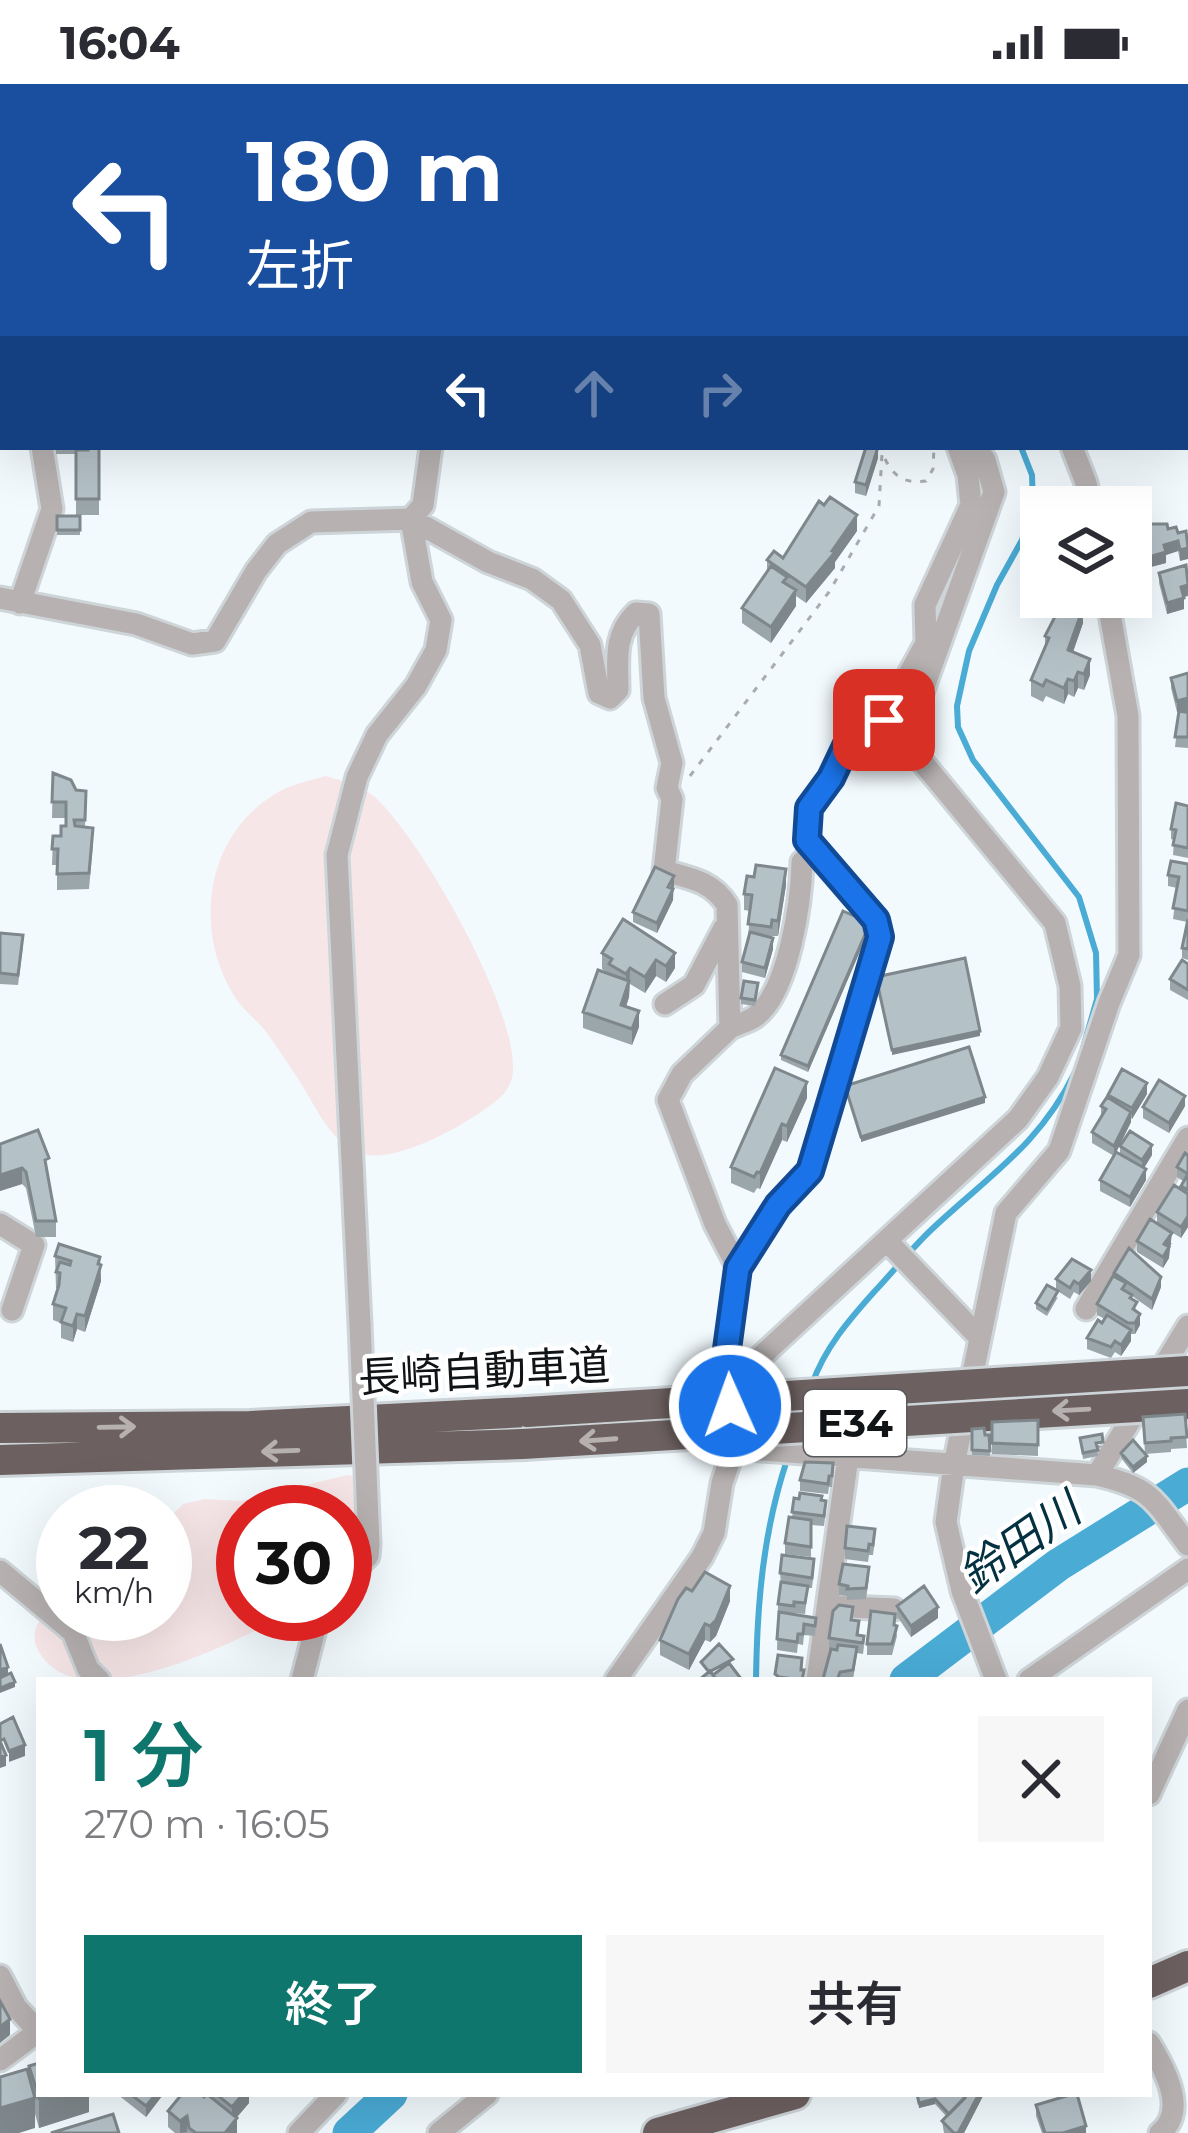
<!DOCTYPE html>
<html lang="ja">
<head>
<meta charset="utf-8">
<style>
  body { margin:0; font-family:Montserrat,"Noto Sans JP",sans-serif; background:#f7f7f7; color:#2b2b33; height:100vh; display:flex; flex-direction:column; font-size:45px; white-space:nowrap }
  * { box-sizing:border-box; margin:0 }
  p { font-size:39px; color:#7c7c81 }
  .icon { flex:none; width:66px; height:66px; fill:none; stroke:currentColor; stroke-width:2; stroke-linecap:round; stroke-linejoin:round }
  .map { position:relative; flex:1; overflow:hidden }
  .details { position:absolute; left:36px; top:1593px; width:1116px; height:420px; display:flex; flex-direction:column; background:#fff; border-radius:0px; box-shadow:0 12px 48px #0002 }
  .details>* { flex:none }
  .top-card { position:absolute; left:0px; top:0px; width:1188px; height:366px; box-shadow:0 12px 48px #0002; background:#1a4fa0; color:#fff; overflow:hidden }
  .tools { position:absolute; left:1020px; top:402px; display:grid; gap:24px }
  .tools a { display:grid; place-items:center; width:132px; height:132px; border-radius:0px; background:#fff; box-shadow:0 12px 48px #0002; font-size:60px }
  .speed { position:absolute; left:36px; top:1401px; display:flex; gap:24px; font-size:60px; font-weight:700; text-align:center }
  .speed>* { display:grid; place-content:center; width:156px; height:156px; border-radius:50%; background:#fff; box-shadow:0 12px 48px #0002; line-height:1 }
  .speed small { font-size:30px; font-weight:400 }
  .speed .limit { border:18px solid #d22; background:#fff; color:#111 }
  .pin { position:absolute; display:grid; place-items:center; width:102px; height:102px; color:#fff; margin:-51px; border-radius:24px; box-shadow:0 6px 18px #0006 }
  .me { position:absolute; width:132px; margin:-66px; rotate:358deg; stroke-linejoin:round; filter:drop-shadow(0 0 9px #0008) }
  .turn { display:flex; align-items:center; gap:42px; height:252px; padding:0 48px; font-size:54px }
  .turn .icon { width:156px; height:156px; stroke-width:2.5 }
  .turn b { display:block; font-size:84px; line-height:102px }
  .lanes { display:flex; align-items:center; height:114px; padding:0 48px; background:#0003; justify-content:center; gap:60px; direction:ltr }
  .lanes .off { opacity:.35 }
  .round { display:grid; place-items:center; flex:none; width:126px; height:126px; border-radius:0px; background:#f7f7f7 }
  .summary { display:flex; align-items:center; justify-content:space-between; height:204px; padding:0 48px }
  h1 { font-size:72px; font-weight:600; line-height:90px; color:#0f766e }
  .button { display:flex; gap:24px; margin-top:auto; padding:24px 48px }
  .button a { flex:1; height:138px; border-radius:0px; background:#0f766e; color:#fff; font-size:48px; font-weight:600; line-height:138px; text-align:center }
  .button a+a { background:#f7f7f7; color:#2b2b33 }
  .status { display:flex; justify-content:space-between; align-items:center; height:84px; padding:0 60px; background:#fff; direction:ltr }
  .status svg { height:33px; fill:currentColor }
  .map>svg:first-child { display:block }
</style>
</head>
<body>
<div class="status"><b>16:04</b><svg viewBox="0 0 49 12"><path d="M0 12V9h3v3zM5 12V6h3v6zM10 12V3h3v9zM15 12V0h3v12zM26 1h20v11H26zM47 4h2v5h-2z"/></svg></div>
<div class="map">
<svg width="1188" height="2049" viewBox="0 0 1188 2049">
  <rect width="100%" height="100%" fill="#f2fafe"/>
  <path fill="#f7e6e7" d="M891,0H1188V290L1185,291V3Z
    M326,692C343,697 362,702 376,714C422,757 517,924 513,987C512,1004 501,1014 488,1023C461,1043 397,1079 363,1070C327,1059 314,1016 294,989C284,974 274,958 263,944C253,933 240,923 233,910C193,843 206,752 275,710C290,700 309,697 326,692Z
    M347,1391L380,1396L357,1460L345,1478V1428H243V1530H288C236,1558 73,1641 37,1564C27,1543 49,1524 63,1511V1530H165V1438L183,1420L205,1415L241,1417Z"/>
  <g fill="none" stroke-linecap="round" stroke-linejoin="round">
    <path stroke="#4aabd5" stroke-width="6" d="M774,0L775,3
      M1021,363L1032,391L1033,419L1022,456L997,501L969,567L957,622L958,643L973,676L1079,813L1096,869L1097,915L1083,964
      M812,1300C825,1264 848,1237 874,1208C893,1188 911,1165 931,1146C987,1093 1040,1061 1075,988
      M756,1596C757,1520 763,1448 787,1376"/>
    <path stroke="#4aabd5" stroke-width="33" d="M906,1596L1058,1481L1188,1400
      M349,2049L391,2010"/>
    <g stroke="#ced5d9" stroke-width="27">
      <path id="minor" d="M350,0L351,3
        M738,0L739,3
        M858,0L859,3
        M0,255L3,257
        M1072,363L1086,399L1091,423
        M411,435L423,421L431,363
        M0,514L136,540L192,560L215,557L256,487L277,460L311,438L411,435L488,478L532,495L561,516L590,561L599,609L610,614L618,606C618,577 613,551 636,529L649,530L654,614L672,679L667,704L672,715L664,787C690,794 712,797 727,821L730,944L682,990L668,1016L715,1140L738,1184L725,1280L734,1364L722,1399L714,1449L702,1473L616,1596
        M20,519L52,425L42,363
        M665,920L694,901L724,844
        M730,944C738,940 750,937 756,932C789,906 801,818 802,778L815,765
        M0,1140L34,1161L12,1226
        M888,1158L980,1254
        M738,1184L778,1121L810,1087L880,853L876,836L807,756L809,724L840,679L849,657L884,636L926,559L925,521L971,421L968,391L958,363
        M1086,1225L1188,1054
        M360,1240L337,771L357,693L377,651L416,602L436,566L441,536L422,498L411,435
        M725,1280L756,1277L1018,1035L1048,993L1071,944L1070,902L1055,839L919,674L913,650L918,620L994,408L985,376L975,363
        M734,1364L1097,1391C1154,1404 1154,1417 1188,1461
        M1097,1391L1188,1242
        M0,1487L73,1548L88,1585L99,1596
        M345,1495L368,1472L369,1460
        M829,1522L894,1525
        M302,1596L319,1530
        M817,1596L848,1373
        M996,1596L962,1507L946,1438L954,1381L1006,1129L1059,1067L1109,919L1129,871L1128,632L1107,513
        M1029,1596L1188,1485
        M1149,1710L1188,1626
        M0,1892L16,1923L38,1947
        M1149,1959C1165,1985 1188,2027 1160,2049
        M0,1976L39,1947
        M299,2049L336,2010
        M439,2049L487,2010"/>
    </g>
    <g stroke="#ced5d9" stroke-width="36">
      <path id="highway" d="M0,1344L250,1342L527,1328
        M0,1376L523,1360
        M1149,1899L1188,1882
        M658,2049L795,2010"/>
    </g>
    <path stroke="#a7adb1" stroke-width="3" stroke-dasharray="6 9" stroke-linecap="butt" d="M885,375C894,393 905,400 926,397L933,385L934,363
      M690,692L829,508L879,422L882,370"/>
    <use href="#minor" stroke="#b7b1b1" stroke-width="21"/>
    <use href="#highway" stroke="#6d6060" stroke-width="30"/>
    <g stroke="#ced5d9" stroke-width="27" stroke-linecap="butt">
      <path id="minor-bridge" d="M360,1240L369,1460"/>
    </g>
    <g stroke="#ced5d9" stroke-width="36" stroke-linecap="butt">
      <path id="highway-bridge" d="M527,1328L1188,1287
        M523,1360L1188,1320"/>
    </g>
    <use href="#minor-bridge" stroke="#b7b1b1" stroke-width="21"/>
    <use href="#highway-bridge" stroke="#6d6060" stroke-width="30"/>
  </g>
  <path fill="#9ba6ab" d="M56,363H99V431H76V370H56Z
    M878,374L866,412L855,409V398Z
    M57,432H80V451H57Z
    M1131,439L1147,440L1178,449L1186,447L1180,477L1178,467L1166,471V479L1135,487L1131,478Z
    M857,447L835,478V484L806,519L796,512V522L771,559L742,539V524L767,487V476L783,474Z
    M1159,489L1183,513L1184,525L1167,530L1159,499Z
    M1082,523L1083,539L1073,568L1090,591L1084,606L1078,604L1074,613L1068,610L1064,620L1046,612L1043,618L1031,612V596L1045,562V552Z
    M1188,589V664L1175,663L1179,627L1177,628L1171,604V594Z
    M53,689L76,706L86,707L85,743L93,760L89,805L57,806V781H52L53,752H61L66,742V734H52Z
    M1188,722V774L1173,771L1174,756L1171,755V745Z
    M1188,780V876L1182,874V864L1187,838L1173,835L1177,804L1168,802V791Z
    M786,801L778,852H772L773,865L765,894L742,888V878L748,856L750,827L744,826V810Z
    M674,802L673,816L657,849L633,838V828Z
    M623,835L675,884L666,898L656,892L645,909L630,900L629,913L626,923L639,943L632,961L583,944V928L609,890L602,885V869Z
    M870,844L808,988L781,976V971Z
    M0,849L23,862L18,901L0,900Z
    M1188,880V916L1170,906V895Z
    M758,904L755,922L741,920V914Z
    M1147,1010L1132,1035L1131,1034V1038L1116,1068L1120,1071V1062L1152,1071L1144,1084L1146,1096L1130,1123L1100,1107V1096L1114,1072L1092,1059V1048L1101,1033V1022L1108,1014V1011Z
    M807,1014L787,1058L782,1056L760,1105L757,1104L754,1109L731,1099V1083Z
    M1185,1022L1169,1049L1143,1034V1023Z
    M0,1060L49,1090L48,1091L56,1137V1153H36L26,1104L22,1100L0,1107Z
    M1188,1071V1143L1181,1154L1157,1139V1128L1181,1106L1183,1097L1177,1093V1083Z
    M1137,1157L1172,1159L1169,1164V1174L1163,1184L1137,1168Z
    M55,1172L100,1181L101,1197L85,1248L77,1245L73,1258L61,1254V1239L53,1236V1220L58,1205L56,1204Z
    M1114,1189L1161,1203L1152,1226L1132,1212L1140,1241L1135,1250H1131V1257L1121,1272L1115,1268L1111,1274L1087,1265V1254L1105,1235L1097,1231V1220Z
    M1056,1195L1091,1197L1079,1211L1074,1208L1070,1215L1056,1206Z
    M1058,1213L1047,1232L1036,1225V1219Z
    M1185,1330L1187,1364L1171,1365V1368L1145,1370L1143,1333Z
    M1038,1336V1372L992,1370V1338Z
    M972,1345L985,1351H989L990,1372L972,1371Z
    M1080,1354L1103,1363L1097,1364L1098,1372L1083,1375Z
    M1121,1369L1147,1378L1133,1389L1121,1374Z
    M833,1389L832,1403H829L828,1410L800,1407V1396Z
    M794,1414L821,1416L826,1427L824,1442L811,1441V1473L785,1470V1459L792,1434Z
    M875,1456L873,1471H869L868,1478L845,1475V1464Z
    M814,1486L812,1504H808L805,1530L794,1529V1530L816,1534L815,1552L804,1551L803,1561L798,1560L797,1569L777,1566L778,1520L781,1500L780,1489Z
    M869,1494L866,1515L847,1516V1512L839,1511V1500Z
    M692,1507L730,1517L716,1552L710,1558L705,1556L689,1586L660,1571V1556Z
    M897,1522L938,1534L911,1553L897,1532Z
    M853,1536L864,1562L863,1570L857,1569L853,1596H823L831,1565L837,1566L829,1565V1554Z
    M895,1541L897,1552L892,1571H867V1560Z
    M29,1982L89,2010V2028L39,2044L35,2030V2044Z
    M117,2010H162V2012L146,2033Z
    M182,2010H249V2019L236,2034L237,2049H175L168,2043V2027Z
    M916,2010H964L965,2014L968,2010H984L964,2049H944L942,2037L946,2032L935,2020L919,2024Z
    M1036,2021L1086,2049H1042L1036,2032Z"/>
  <path fill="#7e878b" d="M878,363V374L866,412V401Z
    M857,431V447L835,478V484L806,519V503Z
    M1178,457V467L1166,471V479L1135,487V477L1164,461Z
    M1188,464V475L1180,477V466Z
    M1188,501V512L1181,514V503Z
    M796,506V522L771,559V543Z
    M1184,514V525L1167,530V519Z
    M1082,516L1083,539L1068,582V566Z
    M1090,575V591L1084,606V590Z
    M1078,588V604L1074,613V597Z
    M1068,595V610L1064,620V604Z
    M1188,614V625L1177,628V617Z
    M786,785V801L778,852V837Z
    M674,792V802L670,812L673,805V816L657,849V839Z
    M870,839V844L808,988V982Z
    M773,854V865L765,894V884Z
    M675,869V884L666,898V882Z
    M656,876V892L645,909V893Z
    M630,884L629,913L621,937V921L626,906V890Z
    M639,927V943L632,961V945Z
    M980,947V952L892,971V966Z
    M807,998V1014L787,1058V1042Z
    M1147,999V1010L1132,1035V1024Z
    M1185,1012V1022L1169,1049V1039Z
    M985,1013V1019L861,1058V1053Z
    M1131,1028V1038L1114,1073V1062Z
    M782,1040V1056L760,1105V1089Z
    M1152,1061V1071L1142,1087V1076Z
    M22,1084V1100L0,1107V1091Z
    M1146,1085V1096L1130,1123V1113Z
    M1188,1132V1143L1181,1154V1143Z
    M1172,1149L1169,1174L1163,1184L1164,1160Z
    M100,1173L101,1197L85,1248V1232Z
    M1091,1186V1197L1079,1211V1200Z
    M1161,1193V1203L1152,1226V1215Z
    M77,1230V1245L73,1258V1242Z
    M1140,1230V1241L1135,1250V1239Z
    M1131,1246V1257L1121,1272V1261Z
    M1147,1372V1378L1133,1389V1383Z
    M730,1502V1517L716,1552L710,1558V1542Z
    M938,1523V1534L911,1553V1542Z
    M705,1540V1556L689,1586V1570Z
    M8,1583V1594L0,1597V1586Z
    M15,1598V1603L0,1609V1604Z
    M25,1661V1672L9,1678V1667Z
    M6,1671V1682L0,1684V1673Z
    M10,1935V1951L0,1959V1943Z
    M51,2010H89V2028L39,2044V2014Z
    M156,2010H162V2012L146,2033V2022Z
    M242,2010H249V2019L232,2039V2023Z
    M979,2010H984L964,2049H958Z
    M35,2014V2044L19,2049H0V2024Z
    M935,2015V2020L919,2024V2019Z
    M187,2032V2048L180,2049V2037Z
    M237,2034V2049H225Z
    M1086,2042V2049H1063Z"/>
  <path fill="#b4c1c7" stroke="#7e878b" stroke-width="3" d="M88,363H99V415H76V366H88Z
    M866,363H878L866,401L855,398Z
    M830,413L857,431L832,467L835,468L806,503L767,476L774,467L783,474L819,417L824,421Z
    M57,432H80V446H57Z
    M1146,437L1147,440H1167L1168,445L1176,443L1178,449L1186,447L1188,464L1180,466L1178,457L1164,461L1166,468L1135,477L1131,468V439Z
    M1186,481L1188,501L1181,503L1184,514L1167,519L1159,489Z
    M771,482L787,493L783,498L796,506L771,543L742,524Z
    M1065,513H1074L1082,516L1079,522L1083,524L1068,566L1090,575L1084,590L1078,588L1074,597L1068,595L1064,604L1046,596L1043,602L1031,596L1049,554L1045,552Z
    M1188,589V614L1177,617L1171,594Z
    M1186,622L1188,623V653H1175L1179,627L1185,628Z
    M53,689L71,696L76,706L86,707L85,736H74L75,742L93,744L89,789L57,790L58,765H52L53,752H61V742H66V718H52Z
    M1176,719L1188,722V764L1173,761L1176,746L1171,745Z
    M1171,777L1188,780V827L1173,824L1179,793L1168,791Z
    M756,781L786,785L778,837L772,836L771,843L748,840L752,811L744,810L747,792L754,793Z
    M655,783L674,792L668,803L673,805L657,839L633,828Z
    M843,827L870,839L808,982L781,971Z
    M623,835L675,869L666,882L656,876L645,893L630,884L626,890L609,880L612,875L602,869Z
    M1188,835V865L1182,864Z
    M750,848L773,854L765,884L742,878Z
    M0,849L23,851L18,891L0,889Z
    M965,874L980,947L892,966L876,893Z
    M1182,876L1188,880V906L1170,895Z
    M598,886L629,897L621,921L639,927L632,945L583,928Z
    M744,897L758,899L755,916L741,914Z
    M969,963L985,1013L861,1053L845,1002Z
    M775,984L807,998L787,1042L782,1040L760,1089L757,1088L754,1093L731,1083Z
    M1122,985L1147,999L1132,1024L1108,1011Z
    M1159,996L1185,1012L1169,1039L1143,1023Z
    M1107,1013L1131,1028L1114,1062L1092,1048L1106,1025L1101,1022Z
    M38,1046L49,1074L45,1076L56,1137H36L26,1088L22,1084L0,1091V1060Z
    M1130,1047L1152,1061L1142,1076L1120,1062Z
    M1116,1068L1146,1085L1130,1113L1100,1096Z
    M1185,1069L1188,1071V1090L1177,1083Z
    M1188,1090V1106L1181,1102Z
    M1174,1101L1188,1110V1132L1181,1143L1157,1128Z
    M1150,1135L1172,1149L1164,1160L1169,1163L1163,1173L1137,1157Z
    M59,1160L100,1173L98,1180L101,1181L85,1232L77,1230L73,1242L61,1238L66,1224L53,1220L59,1201L60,1189L56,1188L60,1178L70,1181L71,1177L55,1172Z
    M1129,1164L1161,1193L1152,1215L1114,1189Z
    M1072,1175L1091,1186L1079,1200L1074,1197L1070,1204L1056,1195Z
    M1113,1192L1126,1199L1122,1205L1132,1211L1130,1214L1137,1218L1133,1225L1140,1230L1135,1239H1128L1097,1220Z
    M1047,1201L1058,1207L1047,1226L1036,1219Z
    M1107,1231L1131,1246L1121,1261L1115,1257L1111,1263L1087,1254L1098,1236L1102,1239Z
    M1185,1330L1187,1353L1171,1354V1357L1145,1359L1143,1333Z
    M1038,1336V1361L992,1359V1338Z
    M984,1344L985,1351H989L990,1367L972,1366V1345Z
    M1102,1350L1103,1358L1096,1359L1098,1366L1083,1369L1080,1354Z
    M1133,1356L1147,1372L1133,1383L1121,1369Z
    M805,1378L833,1379L832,1392H829L828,1400L800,1396Z
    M800,1409L822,1412L821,1416L826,1417L824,1432L792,1428L794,1414L799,1415Z
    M789,1433L811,1436V1463L785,1459Z
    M847,1442L875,1445L873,1461L869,1460L868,1467L845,1464Z
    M782,1471L814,1475L812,1494L780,1489Z
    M843,1480L869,1483L866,1504L847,1505L848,1502L839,1500Z
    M705,1488L730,1502L716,1536L710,1542L705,1540L689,1570L660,1556L678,1515L686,1504L692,1507Z
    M781,1498L808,1502L805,1519L794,1518V1522L778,1520Z
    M924,1502L938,1523L911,1542L897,1522Z
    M839,1521L853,1523L851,1536L859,1537L857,1551L864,1552L863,1559L829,1554L833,1527Z
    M871,1527L895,1530L894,1541L897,1542L892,1560H867Z
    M779,1528L816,1534L815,1542L804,1540L803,1550H798L797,1558L777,1555Z
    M0,1560L8,1583L0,1586Z
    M719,1560L733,1575L709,1588L701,1578Z
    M838,1561L857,1563L853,1586L840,1588L837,1596L823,1595L831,1565L837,1566Z
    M778,1571L802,1574L801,1586H804L802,1596L779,1593L775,1590Z
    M729,1579L742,1596H717L713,1591Z
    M710,1587L717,1596H699Z
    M11,1589L15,1598L0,1604V1594Z
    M13,1633L25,1661L9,1667L4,1655L0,1657L6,1671L0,1673V1640Z
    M0,1917L10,1935L0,1943Z
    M39,1979V2010H51L39,2014L29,1982Z
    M27,1985L35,2014L0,2024V1993Z
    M130,2010H156L146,2022Z
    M182,2010H201L204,2013L207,2010L237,2034L225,2049H196L189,2044L187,2032L180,2037L168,2027Z
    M216,2010H243L232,2023Z
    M917,2010H964L965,2014L949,2030L935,2015L919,2019Z
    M968,2010H979L958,2049H954L942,2037Z
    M1073,2010H1077L1086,2042L1063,2049H1045L1036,2021Z
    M113,2030L119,2049H51Z"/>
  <defs><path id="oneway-shaft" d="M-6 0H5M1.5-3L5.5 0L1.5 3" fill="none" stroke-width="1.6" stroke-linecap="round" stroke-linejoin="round" transform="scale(3)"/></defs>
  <g stroke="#b6b0b0">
    <use href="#oneway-shaft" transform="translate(1071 1326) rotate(177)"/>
    <use href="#oneway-shaft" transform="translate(117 1343) rotate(-1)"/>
    <use href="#oneway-shaft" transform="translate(598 1356) rotate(176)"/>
    <use href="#oneway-shaft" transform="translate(280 1367) rotate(178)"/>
  </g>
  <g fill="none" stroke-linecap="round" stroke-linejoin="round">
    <g stroke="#114b97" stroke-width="30">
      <path id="route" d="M730,1322L725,1280L738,1184L778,1121L810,1087L880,853L876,836L807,756L809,724L831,694L849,656L884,636"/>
    </g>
    <use href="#route" stroke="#1a73e8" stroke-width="21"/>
  </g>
  <g text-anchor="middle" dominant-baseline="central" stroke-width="9" stroke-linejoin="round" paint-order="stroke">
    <rect fill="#fff" stroke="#585a5d" stroke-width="3" x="804" y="1306" width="102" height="66" rx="9"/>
    <g font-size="39" font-weight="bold" fill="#101417">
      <text x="855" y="1339">E34</text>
    </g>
    <g font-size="42" fill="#101417" stroke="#fff">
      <text transform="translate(484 1287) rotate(-3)">長崎自動車道</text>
    </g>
    <g font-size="45" font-style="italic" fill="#033142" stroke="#fff">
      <text transform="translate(1019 1458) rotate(-35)">鈴田川</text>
    </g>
  </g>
</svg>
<div class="tools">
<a><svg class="icon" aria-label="layers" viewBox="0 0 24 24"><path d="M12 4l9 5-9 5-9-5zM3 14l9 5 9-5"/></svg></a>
</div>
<div class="speed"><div>22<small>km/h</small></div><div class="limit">30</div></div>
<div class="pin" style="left:884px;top:636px;background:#d93025"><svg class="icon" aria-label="arrive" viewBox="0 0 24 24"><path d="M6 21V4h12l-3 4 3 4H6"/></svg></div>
<svg class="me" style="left:730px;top:1322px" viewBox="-20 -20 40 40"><circle r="17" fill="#1a73e8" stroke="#fff" stroke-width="3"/><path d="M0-11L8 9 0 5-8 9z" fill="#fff"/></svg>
<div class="top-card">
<div class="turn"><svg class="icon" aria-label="left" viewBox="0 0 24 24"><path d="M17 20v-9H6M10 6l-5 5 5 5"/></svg><div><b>180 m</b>左折</div></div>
<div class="lanes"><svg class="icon" aria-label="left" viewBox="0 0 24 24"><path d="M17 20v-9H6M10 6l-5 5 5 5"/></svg><svg class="icon off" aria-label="ahead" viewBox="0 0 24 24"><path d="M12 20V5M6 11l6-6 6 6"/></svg><svg class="icon off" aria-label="right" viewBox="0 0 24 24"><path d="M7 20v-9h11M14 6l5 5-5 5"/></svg></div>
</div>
<section class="details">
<div class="summary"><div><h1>1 分</h1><p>270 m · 16:05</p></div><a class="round"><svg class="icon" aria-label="close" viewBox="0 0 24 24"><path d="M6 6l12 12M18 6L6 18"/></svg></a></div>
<div class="button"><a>終了</a><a>共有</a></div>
</section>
</div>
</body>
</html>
